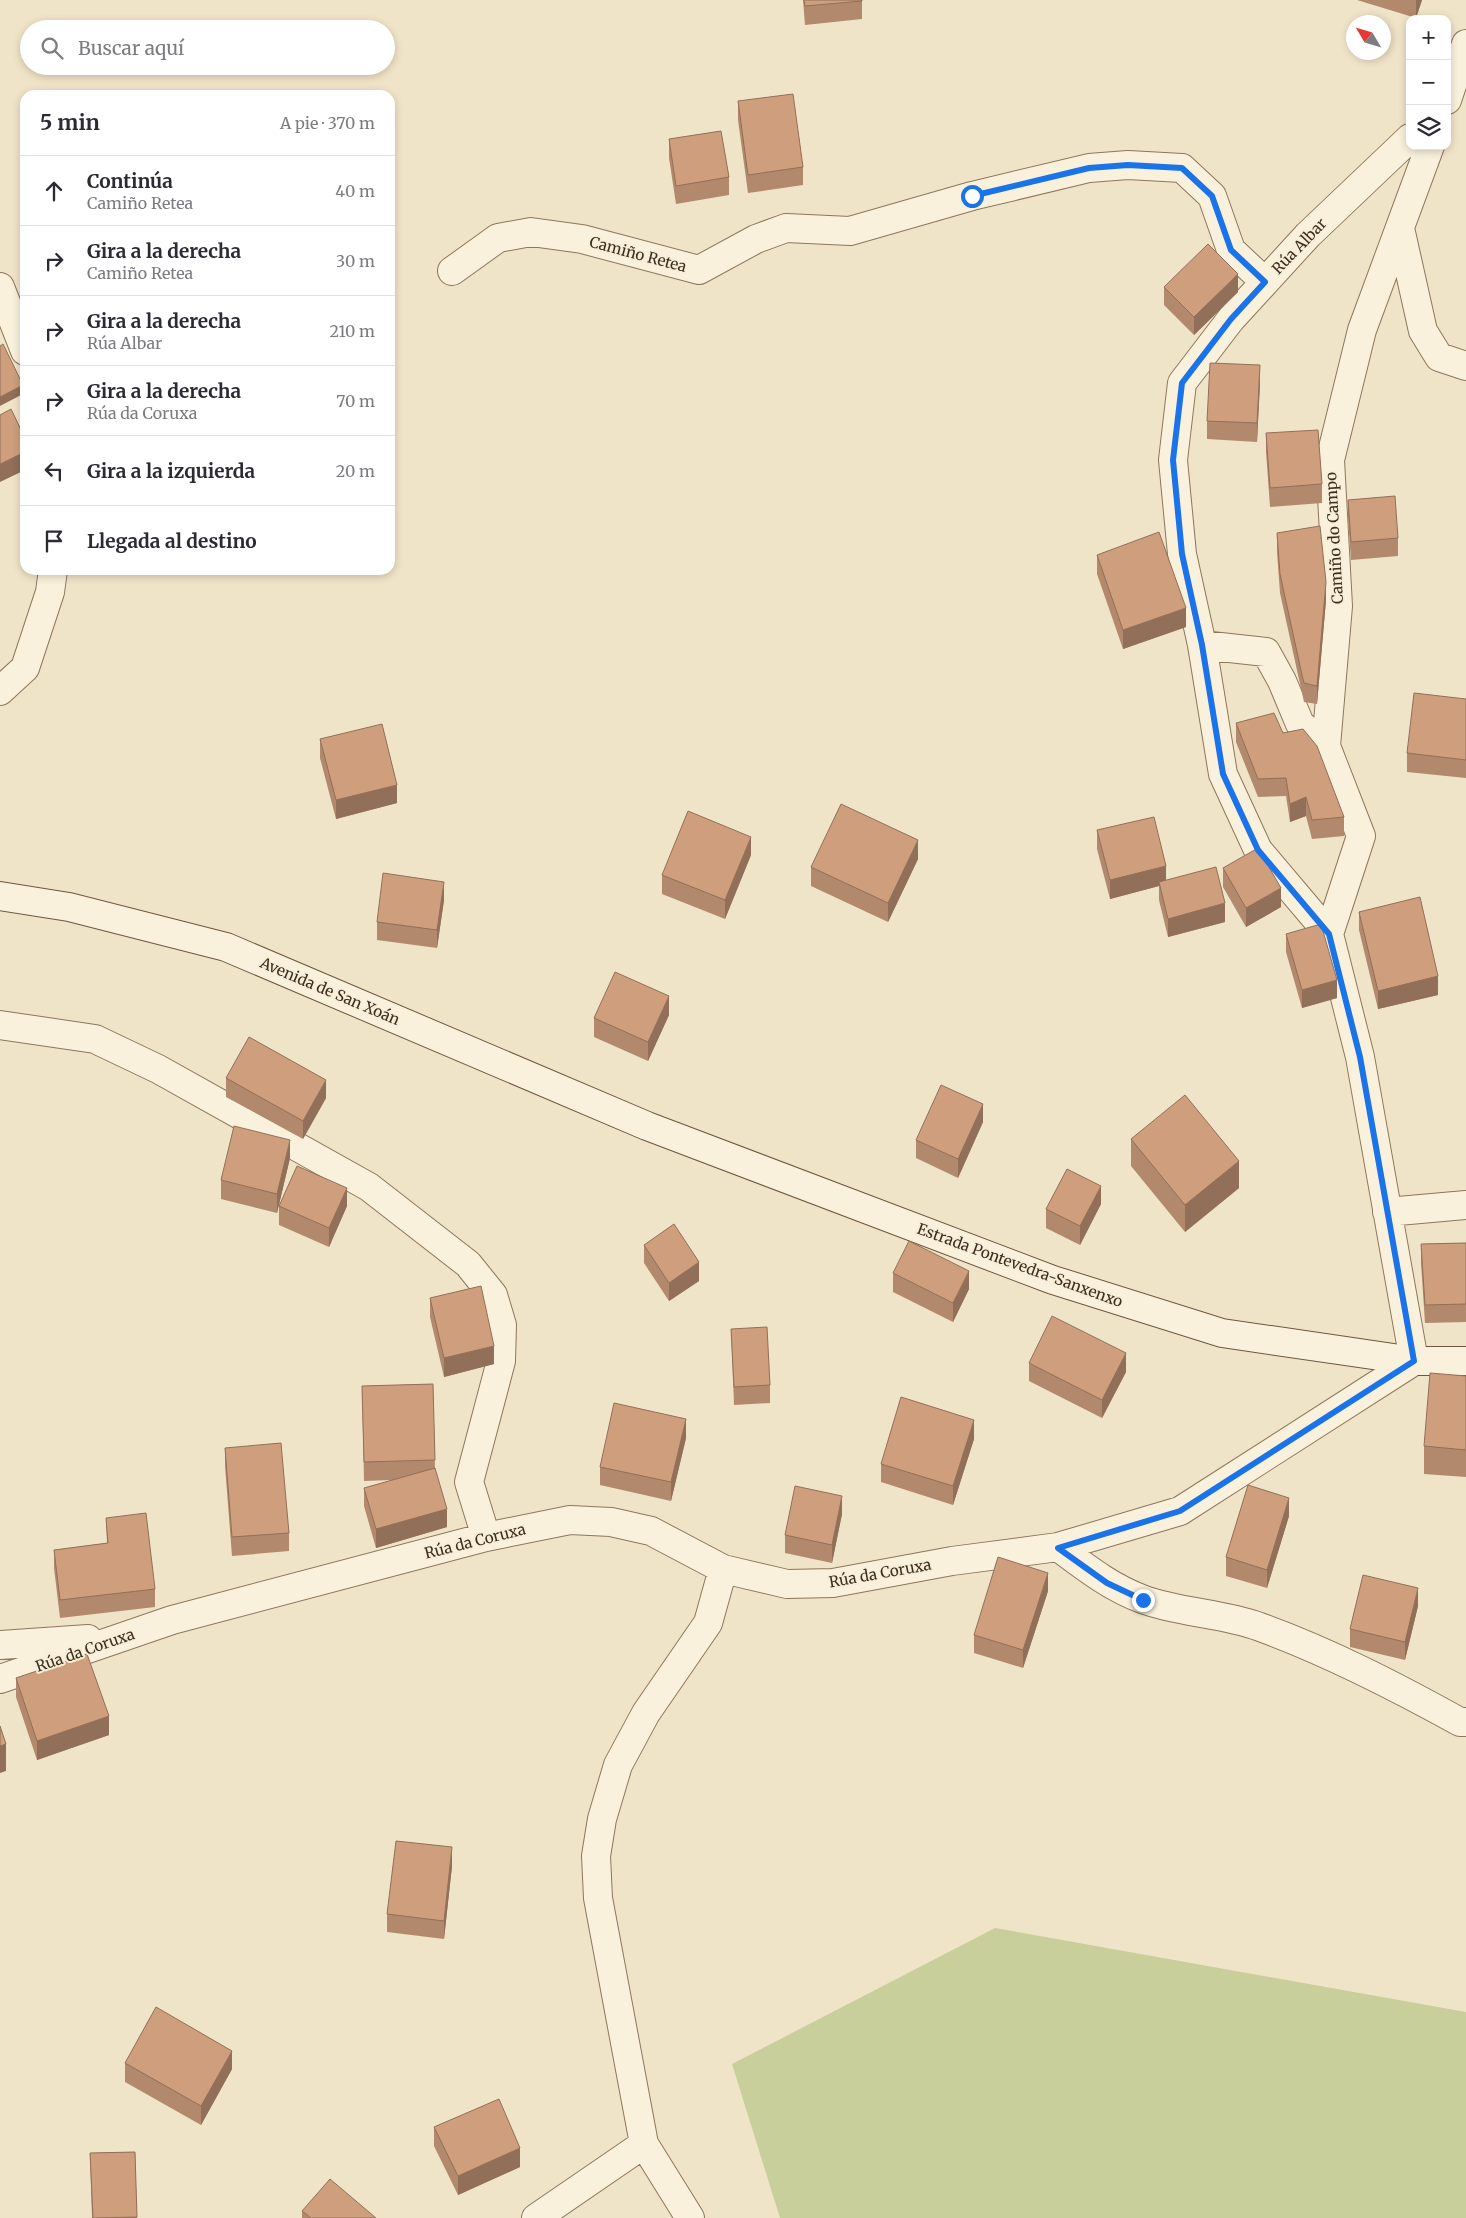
<!DOCTYPE html>
<html lang="es">
<meta charset="utf-8">
<style>
:root{--surface:#fff;--page:#f2f2f3;--text:#2b2b33;--muted:#7c7c81;--line:#e1e1e2}
body{margin:0;font-family:Merriweather,serif;background:var(--page);color:var(--text)}
.controls{position:absolute;right:15px;top:15px;display:grid;overflow:hidden;border-radius:10px;box-shadow:0 2px 8px #0003}
.controls button{width:45px;height:45px;display:grid;place-items:center;padding:0;border:0;border-bottom:1px solid var(--line);background:var(--surface);color:var(--text);font:25px sans-serif}
.compass{position:absolute;left:1346px;top:15px;width:45px;height:45px;border-radius:50%;background:var(--surface);box-shadow:0 2px 8px #0003;rotate:308deg}
.stop{position:absolute;width:15px;height:15px;margin:-11px;border:4px solid #1a73e8;border-radius:50%;background:#fff}
.stop.end{background:#1a73e8;border-color:#fff;box-shadow:0 1px 5px #0008}
.list{margin:0;padding:0;list-style:none}
h2{display:flex;justify-content:space-between;align-items:center;height:65px;margin:0;padding:0 20px;font-size:21px}
h2 small{font-size:16px;font-weight:400;color:var(--muted)}
.list li{display:grid;grid-template-columns:32px 1fr auto;gap:15px;align-items:center;box-sizing:border-box;height:70px;padding:0 20px;border-top:1px solid var(--line)}
.list b{display:block;font-size:19px;white-space:nowrap}
.list p{margin:0;font-size:16px;white-space:nowrap;color:var(--muted)}
.list em{font-size:16px;font-style:normal;color:var(--muted)}
.icon{flex:none;width:28px;height:28px;fill:none;stroke:currentColor;stroke-width:2;stroke-linecap:round;stroke-linejoin:round}
.map{position:relative;flex:none;width:1466px;height:2218px;overflow:hidden}
.search{position:absolute;background:var(--surface);box-shadow:0 2px 8px #0003;left:20px;top:20px;width:375px;height:55px;display:flex;align-items:center;gap:12px;box-sizing:border-box;padding:0 18px;border-radius:28px;color:var(--muted);font-size:19px}
.panel{position:absolute;background:var(--surface);box-shadow:0 2px 8px #0003;left:20px;top:90px;width:375px;height:485px;border-radius:15px}
.map>svg:first-child{display:block}
</style>
<div class="map">
<svg width="1466" height="2218" viewBox="0 0 1466 2218">
<rect width="100%" height="100%" fill="#f0e4c8"/>
<path fill="#c9cf9b" d="M995,1928L1466,2012V2218H780L732,2064Z"/>
<g fill="none" stroke-linecap="round" stroke-linejoin="round">
<g stroke="#8d765c" stroke-width="30">
<path id="street" d="M1447,100L1466,44
M1400,228L1423,331L1439,357L1466,366
M452,271L498,238L531,232L582,239L699,270L756,239L786,228L850,231L972,196L1089,168L1128,165L1182,168L1212,196L1231,250L1265,282
M0,287L25,351
M1202,645L1266,652L1282,681L1300,724L1326,746
M0,691L25,668L50,592L53,570
M1329,934L1361,836L1326,746L1338,606L1330,460L1362,330L1430,146
M0,1025L95,1039L158,1069L369,1187L468,1264L493,1295L502,1325L501,1361L469,1482L486,1537
M1387,1212L1466,1205
M1058,1547C1085,1567 1110,1587 1142,1599C1179,1613 1223,1613 1260,1627C1329,1652 1395,1686 1460,1722H1466
M0,1645L88,1639
M0,1679L172,1620L486,1537L570,1520L611,1522L651,1531L723,1569L787,1584L833,1583L952,1561L1058,1547L1180,1511L1414,1361L1360,1057L1329,934L1258,850L1223,774L1202,645L1182,554L1173,460L1182,383L1231,319L1308,235L1410,138
M644,2144L598,1898L596,1856L602,1819L618,1765L646,1713L708,1623L723,1569
M536,2218L644,2144L690,2218"/>
</g>
<g stroke="#6f573f" stroke-width="30">
<path id="secondary" d="M0,896L69,907L226,947L647,1126L1053,1280L1222,1333L1414,1361H1466"/>
</g>
<use href="#street" stroke="#faf1dc" stroke-width="28"/>
<use href="#secondary" stroke="#faf1dc" stroke-width="28"/>
</g>
<path fill="#b2896c" d="M803,0H862V19L805,25Z
M1357,0H1422L1416,18Z
M738,101L803,167V185L748,193L738,120Z
M669,139L729,177V195L676,204L669,158Z
M1164,287L1238,292L1194,335L1164,305Z
M1260,383L1257,442L1207,439V421Z
M1266,433L1322,484V503L1270,507L1266,452Z
M1348,500L1398,538V556L1351,560L1348,519Z
M1277,533L1326,600L1317,704L1304,702L1302,693L1280,593L1277,552Z
M1097,555L1186,627L1123,649L1097,574Z
M1466,699V778L1407,772V753Z
M1236,723L1283,733L1344,817V836L1312,839L1306,816L1290,822L1286,796L1258,797L1236,742Z
M320,739L397,803L336,819L320,758Z
M1097,830L1166,880L1225,922L1168,937L1159,900V886L1110,899L1097,849Z
M751,855L725,919L662,894V875Z
M918,859L888,922L811,886V867Z
M1223,868L1281,907L1246,927L1223,887Z
M444,900L437,948L377,940V922Z
M1359,912L1438,995L1378,1009L1359,930Z
M1286,934L1337,998L1302,1008L1286,952Z
M669,1015L648,1061L594,1037V1018Z
M226,1078L326,1098L303,1139L226,1097Z
M983,1122L958,1178L916,1158V1140Z
M1131,1139L1239,1188L1185,1232L1131,1166Z
M290,1158L277,1213L221,1199V1180Z
M1101,1204L1080,1245L1046,1228V1209Z
M279,1206H347L329,1247L279,1225Z
M1466,1243V1322L1425,1323L1421,1263V1244Z
M644,1245L699,1281L669,1301L644,1263Z
M893,1273L969,1289L953,1322L893,1292Z
M430,1298L494,1364L444,1377L430,1317Z
M731,1329L770,1385V1403L734,1405Z
M1029,1363L1126,1372L1102,1418L1029,1381Z
M1466,1376V1477L1424,1474V1446Z
M433,1384L435,1470L447,1527L376,1548L364,1506V1488L392,1480L364,1481L362,1386Z
M686,1438L671,1501L600,1485V1467Z
M974,1439L953,1505L881,1482V1464Z
M225,1448L289,1533V1551L232,1556L225,1466Z
M842,1514L832,1563L785,1553V1535Z
M1289,1516L1267,1588L1226,1576V1557Z
M106,1518L155,1589V1607L60,1618L54,1568V1550L107,1543Z
M1048,1591L1023,1668L974,1653V1635Z
M1418,1606L1405,1660L1350,1647V1629Z
M16,1678L109,1735L37,1760L16,1697Z
M452,1866L444,1939L387,1932V1914Z
M125,2063L232,2069L201,2125L125,2082Z
M434,2127L520,2167L458,2195L434,2146Z
M135,2152L137,2218H92L90,2153Z
M302,2211L376,2218H302Z"/>
<path fill="#916f58" d="M1416,0H1422L1416,18Z
M1238,274V292L1194,335V317Z
M1260,365V383L1257,442V423Z
M23,385V394L0,406V397Z
M25,452V470L0,482V464Z
M1326,582V600L1317,704V686Z
M1186,608V627L1123,649V630Z
M397,785V803L336,819V800Z
M1306,797V816L1290,822V804Z
M751,837V855L725,919V900Z
M918,840V859L888,922V903Z
M1166,866V884L1159,882V886L1110,899V880Z
M444,882V900L437,948V930Z
M1281,888V907L1246,927V908Z
M1225,903V922L1168,937V919Z
M1438,976V995L1378,1009V991Z
M1337,980V998L1302,1008V990Z
M669,996V1015L648,1061V1042Z
M326,1080V1098L303,1139V1121Z
M983,1104V1122L958,1178V1159Z
M290,1140V1158L277,1213V1194Z
M1239,1161V1188L1185,1232V1205Z
M1101,1186V1204L1080,1245V1226Z
M347,1188V1206L329,1247V1228Z
M699,1262V1281L669,1301V1283Z
M969,1271V1289L953,1322V1303Z
M494,1346V1364L444,1377V1358Z
M1126,1353V1372L1102,1418V1400Z
M686,1419V1438L671,1501V1482Z
M974,1420V1439L953,1505V1486Z
M842,1496V1514L832,1563V1545Z
M1289,1498V1516L1267,1588V1570Z
M447,1509V1527L376,1548V1529Z
M1048,1573V1591L1023,1668V1650Z
M1418,1588V1606L1405,1660V1642Z
M109,1716V1735L37,1760V1741Z
M6,1744V1771L0,1773V1746Z
M452,1847V1866L444,1939V1921Z
M232,2051V2069L201,2125V2106Z
M520,2148V2167L458,2195V2176Z"/>
<path fill="#cf9f7d" stroke="#916f58" d="M804,0H862V1L805,6Z
M793,94L803,167L748,175L738,101Z
M721,131L729,177L676,186L669,139Z
M1208,244L1238,274L1194,317L1164,287Z
M3,344L23,385L0,397V346Z
M1210,363L1260,365L1257,423L1207,421Z
M11,409L25,438V452L0,464V415Z
M1318,430L1322,484L1270,488L1266,433Z
M1395,496L1398,538L1351,542L1348,500Z
M1320,526L1326,582L1317,686L1304,683L1302,675L1280,574L1277,533Z
M1159,532L1186,608L1123,630L1097,555Z
M1414,693L1466,699V760L1407,753Z
M1274,713L1283,733L1303,729L1317,746L1344,817L1312,820L1306,797L1290,804L1286,778L1258,779L1236,723Z
M382,724L397,785L336,800L320,739Z
M841,804L918,840L888,903L811,867Z
M688,811L751,837L725,900L662,875Z
M1154,817L1166,866L1110,880L1097,830Z
M1258,848L1281,888L1246,908L1223,868Z
M1216,867L1225,903L1168,919L1159,882Z
M383,873L444,882L437,930L377,922Z
M1420,897L1438,976L1378,991L1359,912Z
M1321,924L1337,980L1302,990L1286,934Z
M615,972L669,996L648,1042L594,1018Z
M249,1037L326,1080L303,1121L226,1078Z
M941,1085L983,1104L958,1159L916,1140Z
M1185,1095L1239,1161L1185,1205L1131,1139Z
M234,1126L290,1140L277,1194L221,1180Z
M297,1166L347,1188L329,1228L279,1206Z
M1067,1169L1101,1186L1080,1226L1046,1209Z
M674,1224L699,1262L669,1283L644,1245Z
M909,1241L969,1271L953,1303L893,1273Z
M1466,1243V1304L1425,1305L1421,1244Z
M481,1286L494,1346L444,1358L430,1298Z
M1052,1316L1126,1353L1102,1400L1029,1363Z
M767,1327L770,1385L734,1387L731,1329Z
M1430,1373L1466,1376V1450L1424,1446Z
M433,1384L435,1460L364,1462L362,1386Z
M901,1397L974,1420L953,1486L881,1464Z
M614,1403L686,1419L671,1482L600,1467Z
M281,1443L289,1533L232,1537L225,1448Z
M435,1468L447,1509L376,1529L364,1488Z
M1248,1485L1289,1498L1267,1570L1226,1557Z
M795,1486L842,1496L832,1545L785,1535Z
M146,1513L155,1589L60,1600L54,1550L108,1543L106,1518Z
M998,1557L1048,1573L1023,1650L974,1635Z
M1363,1575L1418,1588L1405,1642L1350,1629Z
M87,1654L109,1716L37,1741L16,1678Z
M0,1726L6,1744L0,1746Z
M396,1841L452,1847L444,1921L387,1914Z
M156,2007L232,2051L201,2106L125,2063Z
M499,2099L520,2148L458,2176L434,2127Z
M135,2152L137,2217L93,2218L90,2153Z
M330,2179L376,2218H311L302,2211Z"/>
<g fill="none" stroke-linecap="round" stroke-linejoin="round">
<path stroke="#1a73e8" stroke-width="6" d="M972,196L1089,168L1128,165L1182,168L1212,196L1231,250L1265,282L1231,319L1182,383L1173,460L1182,554L1202,645L1223,774L1258,850L1329,934L1360,1057L1414,1361L1180,1511L1058,1548L1107,1583L1143,1600"/>
</g>
<g text-anchor="middle" dominant-baseline="central" stroke-width="4" stroke-linejoin="round" paint-order="stroke">
<g font-size="15" fill="#3d2e20" stroke="#f7eed8">
<text transform="translate(1299 246) rotate(-46)">Rúa Albar</text>
<text transform="translate(638 254) rotate(15)">Camiño Retea</text>
<text transform="translate(1334 538) rotate(-93)">Camiño do Campo</text>
<text transform="translate(330 991) rotate(23)">Avenida de San Xoán</text>
<text transform="translate(1020 1265) rotate(20)">Estrada Pontevedra-Sanxenxo</text>
<text transform="translate(475 1541) rotate(-14)">Rúa da Coruxa</text>
<text transform="translate(880 1573) rotate(-10)">Rúa da Coruxa</text>
<text transform="translate(85 1650) rotate(-19)">Rúa da Coruxa</text>
</g>
</g>
</svg>
<div class="controls">
<button>+</button>
<button>−</button>
<button><svg class="icon" aria-label="layers" viewBox="0 0 24 24"><path d="M12 4l9 5-9 5-9-5zM3 14l9 5 9-5"/></svg></button>
</div>
<svg class="compass" viewBox="-18 -18 36 36"><path d="M0-13l5 13h-10z" fill="#e53935"/><path d="M0 13l5-13h-10z" fill="#7c7c81"/></svg>
<div class="stop" style="left:972px;top:196px"></div>
<div class="stop end" style="left:1143px;top:1600px"></div>
<div class="search"><svg class="icon" aria-label="search" viewBox="0 0 24 24"><circle cx="10" cy="10" r="6"/><path d="M15 15l6 6"/></svg>Buscar aquí</div>
<section class="panel">
<h2>5 min<small>A pie · 370 m</small></h2>
<ul class="list">
<li><svg class="icon" aria-label="ahead" viewBox="0 0 24 24"><path d="M12 20V5M6 11l6-6 6 6"/></svg><div><b>Continúa</b><p>Camiño Retea</p></div><em>40 m</em></li>
<li><svg class="icon" aria-label="right" viewBox="0 0 24 24"><path d="M7 20v-9h11M14 6l5 5-5 5"/></svg><div><b>Gira a la derecha</b><p>Camiño Retea</p></div><em>30 m</em></li>
<li><svg class="icon" aria-label="right" viewBox="0 0 24 24"><path d="M7 20v-9h11M14 6l5 5-5 5"/></svg><div><b>Gira a la derecha</b><p>Rúa Albar</p></div><em>210 m</em></li>
<li><svg class="icon" aria-label="right" viewBox="0 0 24 24"><path d="M7 20v-9h11M14 6l5 5-5 5"/></svg><div><b>Gira a la derecha</b><p>Rúa da Coruxa</p></div><em>70 m</em></li>
<li><svg class="icon" aria-label="left" viewBox="0 0 24 24"><path d="M17 20v-9H6M10 6l-5 5 5 5"/></svg><div><b>Gira a la izquierda</b></div><em>20 m</em></li>
<li><svg class="icon" aria-label="arrive" viewBox="0 0 24 24"><path d="M6 21V4h12l-3 4 3 4H6"/></svg><div><b>Llegada al destino</b></div></li>
</ul>
</section>
</div>
